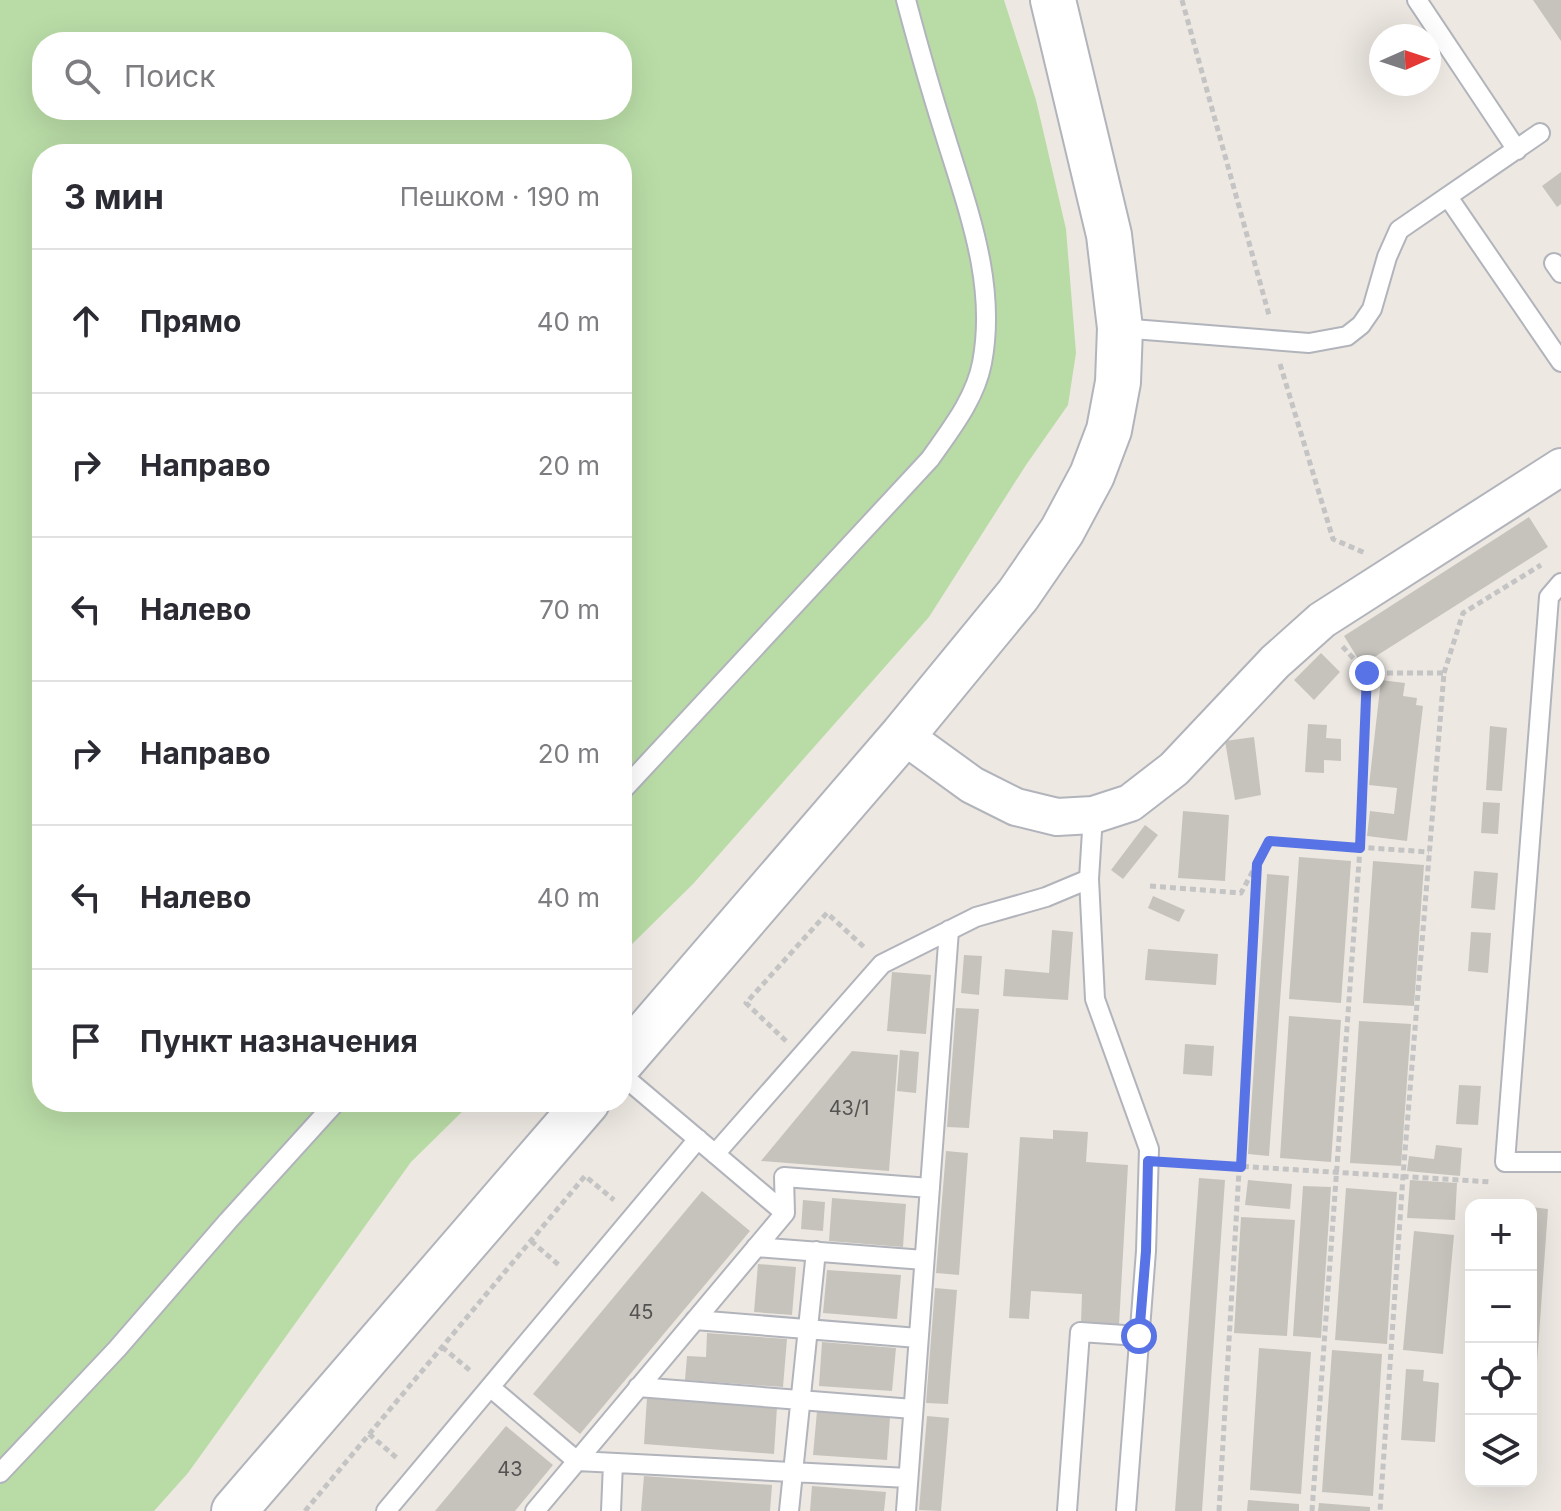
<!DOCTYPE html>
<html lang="ru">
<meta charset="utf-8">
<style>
:root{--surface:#fff;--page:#f2f2f3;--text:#2b2b33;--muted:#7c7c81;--line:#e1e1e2}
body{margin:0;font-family:Inter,sans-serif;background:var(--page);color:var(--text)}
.controls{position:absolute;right:24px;bottom:24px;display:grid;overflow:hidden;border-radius:16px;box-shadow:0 8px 32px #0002}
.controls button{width:72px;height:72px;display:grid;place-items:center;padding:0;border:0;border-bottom:2px solid var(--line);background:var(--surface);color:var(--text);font:40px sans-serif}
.compass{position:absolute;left:1369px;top:24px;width:72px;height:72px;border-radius:50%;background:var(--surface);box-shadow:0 8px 32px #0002;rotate:87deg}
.stop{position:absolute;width:24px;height:24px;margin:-18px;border:6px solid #5773e5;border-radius:50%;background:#fff}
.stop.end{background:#5773e5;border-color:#fff;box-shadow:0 2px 8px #0008}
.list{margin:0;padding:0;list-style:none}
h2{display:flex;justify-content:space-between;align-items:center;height:104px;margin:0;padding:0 32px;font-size:34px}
h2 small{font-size:26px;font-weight:400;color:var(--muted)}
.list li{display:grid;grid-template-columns:52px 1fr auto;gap:24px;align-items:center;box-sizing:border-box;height:144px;padding:0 32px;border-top:2px solid var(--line)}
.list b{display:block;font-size:30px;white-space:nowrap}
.list em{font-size:26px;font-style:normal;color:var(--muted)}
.icon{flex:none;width:44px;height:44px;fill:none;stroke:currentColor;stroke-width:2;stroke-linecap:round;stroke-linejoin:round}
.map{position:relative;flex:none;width:1561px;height:1511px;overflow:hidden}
.search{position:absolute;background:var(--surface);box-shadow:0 8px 32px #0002;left:32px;top:32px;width:600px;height:88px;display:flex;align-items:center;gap:20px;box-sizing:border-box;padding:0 28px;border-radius:32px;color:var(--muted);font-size:30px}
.panel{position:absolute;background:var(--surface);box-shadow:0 8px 32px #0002;left:32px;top:144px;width:600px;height:968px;border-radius:32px}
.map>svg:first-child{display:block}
</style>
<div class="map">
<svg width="1561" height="1511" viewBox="0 0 1561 1511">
<rect width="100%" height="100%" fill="#ede8e2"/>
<path fill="#b9dca6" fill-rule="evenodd" d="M0,0H1004L1036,100L1066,229L1076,353L1068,405L1026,465L929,617L693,884L622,954V154H42V1102H472L411,1162L188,1473L154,1511H0ZM42,42H622V110H42Z"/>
<path fill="#c6c3bd" d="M1533,0H1561V41Z
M1561,172V204L1557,207L1542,186Z
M1529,517L1548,547L1362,665L1344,636Z
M1321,653L1340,672L1314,700L1294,680Z
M1381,680L1405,683L1403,696L1417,698L1416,705L1423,706L1407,841L1367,836L1370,811L1394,814L1397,788L1369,785Z
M1308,724L1327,725L1326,738L1341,739V761L1324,760V773L1305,772Z
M1490,726L1507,728L1502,791L1486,790Z
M1254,737L1261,795L1235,800L1225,741Z
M1483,802L1500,803L1498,834L1481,833Z
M1183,811L1229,815L1225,881L1178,878Z
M1145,825L1158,835L1123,879L1111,870Z
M1299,857L1351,861L1341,1003L1289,999Z
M1373,861L1424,865L1414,1006L1363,1003Z
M1474,871L1498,873L1495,910L1471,908Z
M1267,874L1289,876L1269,1156L1248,1154Z
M1153,896L1185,910L1179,922L1148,908Z
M1052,930L1073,932L1068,1000L1003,996L1005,969L1049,973Z
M1471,932L1491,933L1488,973L1468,971Z
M1148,949L1218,954L1216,985L1145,980Z
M964,955L982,956L979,995L961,993Z
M892,972L931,975L926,1034L887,1031Z
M956,1008L979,1009L969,1128L947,1127Z
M1289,1016L1341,1020L1331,1162L1280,1158Z
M1359,1021L1411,1024L1401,1166L1350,1163Z
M1185,1044L1214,1046L1212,1076L1183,1074Z
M900,1050L919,1052L916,1093L897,1091Z
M852,1051L898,1055L889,1171L761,1161Z
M1459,1085L1481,1086L1478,1125L1456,1124Z
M1053,1130L1088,1132L1086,1162L1128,1165L1119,1325L1081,1323L1082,1294L1031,1291L1029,1319L1009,1318L1020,1137L1053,1139Z
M1436,1145L1462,1148L1460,1176L1407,1171L1409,1156L1434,1159Z
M946,1151L968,1153L959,1275L936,1273Z
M1199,1178L1225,1180L1202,1511H1175Z
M1248,1180L1292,1184L1290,1209L1245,1205Z
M1410,1180L1457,1183L1455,1220L1407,1218Z
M1303,1186L1331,1187L1321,1338L1293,1336Z
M1346,1188L1397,1192L1387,1344L1335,1340Z
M702,1191L750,1231L580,1434L533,1394Z
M832,1198L906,1204L903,1247L829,1241Z
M803,1200L825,1202L823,1231L801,1229Z
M1531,1207L1548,1209L1535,1391H1531Z
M1241,1217L1295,1220L1287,1336L1234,1333Z
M1414,1231L1454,1235L1443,1354L1403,1350Z
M758,1264L796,1267L792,1315L754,1312Z
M827,1270L901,1275L897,1319L823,1313Z
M935,1288L957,1290L948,1404L926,1403Z
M707,1333L787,1339L783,1387L685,1380L687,1356L706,1357Z
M822,1342L896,1348L892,1391L819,1386Z
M1259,1348L1311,1352L1301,1494L1250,1490Z
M1332,1350L1382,1354L1373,1496L1322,1492Z
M1406,1369L1424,1370L1423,1381L1439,1383L1435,1442L1401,1440Z
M647,1397L777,1407L774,1454L644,1444Z
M817,1411L890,1417L887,1460L813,1455Z
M927,1416L949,1418L941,1511L919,1510Z
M506,1426L553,1465L515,1511H435Z
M644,1476L772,1485L770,1511H641Z
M812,1486L886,1492L884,1511H810Z
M1248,1500L1299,1504V1511H1247Z
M1319,1503L1370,1507V1511H1318Z"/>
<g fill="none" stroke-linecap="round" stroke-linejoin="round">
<g stroke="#b2b4bc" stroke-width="22">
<path id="service" d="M1417,0L1517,150
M1448,197L1561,362
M1554,263L1561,273
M1120,328L1309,343L1347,336L1361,325L1372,309L1387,257L1399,230L1540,133
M1561,583L1549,597L1505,1162H1561
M622,791L930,459C951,429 975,399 982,363C997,284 968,210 945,135C931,91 918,45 906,0
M1093,815L1089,879L1095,999L1149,1149L1146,1251L1126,1511
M622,1075L785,1213
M715,1154L882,964L976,917L1046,897L1089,879
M756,1247L924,1260
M695,1320L918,1338
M490,1387L577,1461L535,1511
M638,1387L913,1409
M577,1461L785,1213L784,1177L930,1188
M577,1461L908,1478
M0,1473L117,1349L228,1221L336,1102
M386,1511L698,1139
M611,1511L613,1463
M789,1511L816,1251
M906,1511L949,930
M1067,1511L1080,1332L1139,1336"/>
</g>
<g stroke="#b2b4bc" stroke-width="40">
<path id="minor" d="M903,735L972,785L1016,807L1057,817L1093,815L1130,803L1174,769L1275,662L1322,620L1561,467"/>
</g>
<g stroke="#b2b4bc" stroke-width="48">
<path id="secondary" d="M622,1061L903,735L1018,595L1062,531L1092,475L1109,430L1118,382L1120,328L1109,235L1053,0
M234,1511L587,1102"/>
</g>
<path stroke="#c4c4c4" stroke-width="5" stroke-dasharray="6 4" stroke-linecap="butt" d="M1182,0L1269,315
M1280,364L1333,539L1365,553
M1367,673H1444L1403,1176L1380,1511
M1444,673L1463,613L1541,565
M1150,886L1241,893L1269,841L1429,852
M786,1041L746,1003L827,913L866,949
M1173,1162L1491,1182
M531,1241L560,1266
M442,1347L472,1372
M369,1434L398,1459
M305,1511L585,1176L614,1200
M1219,1511L1257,864
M1312,1511L1360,848L1367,673L1342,646"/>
<use href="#service" stroke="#fff" stroke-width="18"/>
<use href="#minor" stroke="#fff" stroke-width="36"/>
<use href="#secondary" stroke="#fff" stroke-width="44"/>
</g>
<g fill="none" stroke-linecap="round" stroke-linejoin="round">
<path stroke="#5773e5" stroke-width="10" d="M1139,1336L1146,1251L1148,1161L1241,1167L1257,864L1269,841L1360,848L1367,673"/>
</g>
<g text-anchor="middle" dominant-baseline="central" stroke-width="7" stroke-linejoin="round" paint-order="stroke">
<g font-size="20" fill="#545352">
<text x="849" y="1108">43/1</text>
<text x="641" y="1312">45</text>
<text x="510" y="1469">43</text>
</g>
</g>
</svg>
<div class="controls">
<button>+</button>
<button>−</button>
<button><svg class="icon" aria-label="locate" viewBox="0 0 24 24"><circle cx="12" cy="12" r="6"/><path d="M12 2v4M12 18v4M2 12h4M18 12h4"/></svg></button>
<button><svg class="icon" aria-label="layers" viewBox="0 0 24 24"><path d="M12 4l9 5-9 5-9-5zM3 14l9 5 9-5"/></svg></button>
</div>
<svg class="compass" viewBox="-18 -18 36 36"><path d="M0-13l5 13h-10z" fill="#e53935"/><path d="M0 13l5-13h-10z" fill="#7c7c81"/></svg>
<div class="stop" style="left:1139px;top:1336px"></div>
<div class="stop end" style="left:1367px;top:673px"></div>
<div class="search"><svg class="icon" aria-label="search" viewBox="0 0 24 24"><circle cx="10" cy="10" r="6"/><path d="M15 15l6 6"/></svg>Поиск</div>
<section class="panel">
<h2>3 мин<small>Пешком · 190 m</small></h2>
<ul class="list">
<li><svg class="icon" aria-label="ahead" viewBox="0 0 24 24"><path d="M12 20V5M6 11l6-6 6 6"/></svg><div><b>Прямо</b></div><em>40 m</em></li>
<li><svg class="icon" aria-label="right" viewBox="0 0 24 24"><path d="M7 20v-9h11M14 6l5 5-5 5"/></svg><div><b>Направо</b></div><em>20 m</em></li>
<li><svg class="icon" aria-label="left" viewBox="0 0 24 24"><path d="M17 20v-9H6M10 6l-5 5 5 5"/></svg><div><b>Налево</b></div><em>70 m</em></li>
<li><svg class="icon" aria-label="right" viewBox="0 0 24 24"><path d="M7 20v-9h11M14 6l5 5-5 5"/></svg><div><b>Направо</b></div><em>20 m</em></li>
<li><svg class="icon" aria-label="left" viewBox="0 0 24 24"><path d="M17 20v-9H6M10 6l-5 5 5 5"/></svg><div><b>Налево</b></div><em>40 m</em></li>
<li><svg class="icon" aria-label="arrive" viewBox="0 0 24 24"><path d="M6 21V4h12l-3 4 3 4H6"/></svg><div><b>Пункт назначения</b></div></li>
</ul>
</section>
</div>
